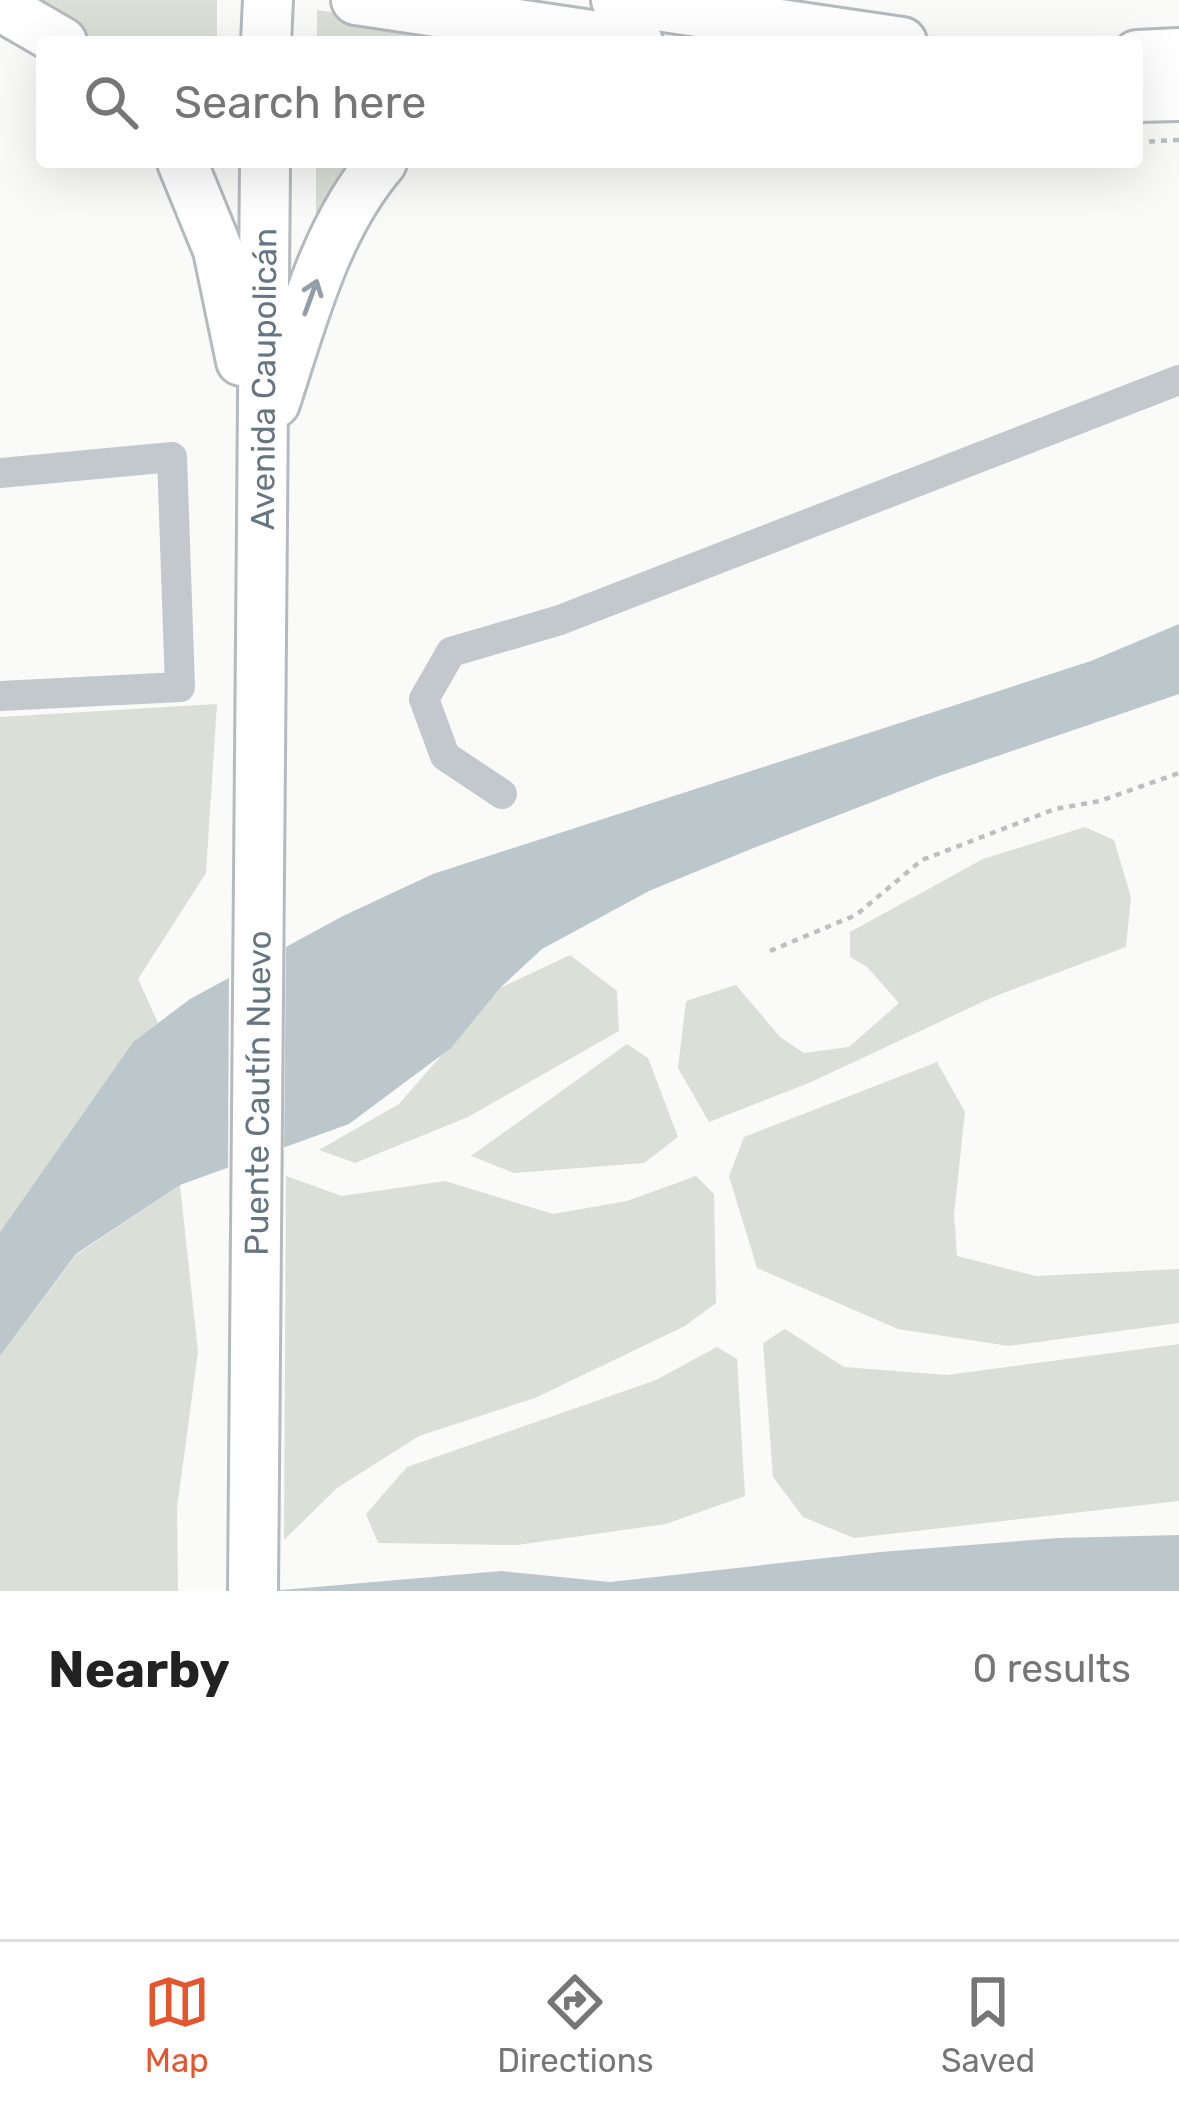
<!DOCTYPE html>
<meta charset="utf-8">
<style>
:root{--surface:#fff;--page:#f2f2f2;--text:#222;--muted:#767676;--line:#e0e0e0;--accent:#e4572e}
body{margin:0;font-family:Rubik,sans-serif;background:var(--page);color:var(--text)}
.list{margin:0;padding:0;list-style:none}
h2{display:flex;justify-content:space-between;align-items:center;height:156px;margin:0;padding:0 48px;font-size:51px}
h2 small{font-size:39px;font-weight:400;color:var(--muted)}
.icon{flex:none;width:66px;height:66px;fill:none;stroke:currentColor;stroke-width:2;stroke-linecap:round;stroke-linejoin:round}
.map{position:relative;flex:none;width:1179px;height:1591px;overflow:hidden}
.search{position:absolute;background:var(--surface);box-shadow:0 12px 48px #0002;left:36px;right:36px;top:36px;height:132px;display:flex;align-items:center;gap:30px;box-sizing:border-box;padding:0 42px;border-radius:12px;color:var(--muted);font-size:45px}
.sheet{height:348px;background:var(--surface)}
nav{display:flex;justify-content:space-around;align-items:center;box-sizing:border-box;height:168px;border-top:3px solid var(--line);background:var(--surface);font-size:33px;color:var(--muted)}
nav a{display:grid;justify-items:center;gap:6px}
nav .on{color:var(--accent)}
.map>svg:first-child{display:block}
</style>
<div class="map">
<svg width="1179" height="1591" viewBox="0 0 1179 1591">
<rect width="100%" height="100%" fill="#fafaf8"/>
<path fill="#dadfd7" d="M13,0H217V42H85Z
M317,10L549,42H317Z
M316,162H364L316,237Z
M217,704L206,873L138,979L158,1023L133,1042L0,1232V717Z
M1085,827L1114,840L1131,897L1126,947L993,997L809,1083L709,1122L678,1068L686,1001L736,985L780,1037L804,1053L849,1047L899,1003L867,967L850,957V932L983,859Z
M570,955L617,991L619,1031L468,1117L355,1163L319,1150L399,1104L500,988Z
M627,1044L648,1058L678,1137L644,1163L514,1173L471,1156Z
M937,1062L965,1112L954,1215L957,1256L1036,1276L1179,1269V1323L1009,1346L898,1329L757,1268L729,1176L744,1137Z
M286,1176L342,1196L445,1181L553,1214L627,1201L696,1176L714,1194L716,1303L685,1326L535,1398L419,1436L337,1488L284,1540Z
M180,1185L198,1352L177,1508L178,1591H0V1356L76,1255Z
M785,1329L844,1367L947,1375L1179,1344V1501L854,1538L803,1517L773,1477L763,1343Z
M717,1347L737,1359L745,1496L666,1524L517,1545L378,1543L366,1514L407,1467L656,1380Z"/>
<path fill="#bbc7cb" d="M1179,624V694L939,776L751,849L649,891L542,949L500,988L451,1048L349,1124L180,1185L76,1254L0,1356V1232L133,1042L190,999L343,916L433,874L1091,661Z
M1179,1535V1591H270L501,1571L610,1582L880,1552L1058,1538Z"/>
<path fill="#fafaf8" d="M286,940L284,1154L228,1174L229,971Z"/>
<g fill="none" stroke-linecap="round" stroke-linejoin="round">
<g stroke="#b5babe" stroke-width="54">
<g id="primary">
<path d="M356,0L638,42"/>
<path d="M616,0L902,42"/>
<path d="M0,6L62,42"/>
<path d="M266,42L268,0"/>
<path d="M1137,55L1179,53"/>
<path d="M1137,97L1179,96"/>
<path d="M182,162L218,250L241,361"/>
<path d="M275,403C302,321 325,229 382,162"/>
<path id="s1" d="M253,1591L265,162"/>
</g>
</g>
<path stroke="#bbbfc2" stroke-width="4.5" stroke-dasharray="6 6" stroke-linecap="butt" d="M1137,142L1179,140
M770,951L856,915L922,860L1055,809L1100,801L1179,773"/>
<path stroke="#c3c8cc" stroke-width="30" d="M0,473L172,457L180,687L0,696
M502,794L445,756L424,699L451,652L560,620L1179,380"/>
<use href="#primary" stroke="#fff" stroke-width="48"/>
</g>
<defs><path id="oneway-shaft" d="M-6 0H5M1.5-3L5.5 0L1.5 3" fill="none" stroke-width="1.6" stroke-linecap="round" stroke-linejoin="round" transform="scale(3)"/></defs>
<use stroke="#939fa8" href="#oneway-shaft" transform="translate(311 297) rotate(-70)"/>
<g text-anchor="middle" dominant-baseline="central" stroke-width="12" stroke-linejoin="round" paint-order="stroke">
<g font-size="33" fill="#657683" stroke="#fff">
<text stroke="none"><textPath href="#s1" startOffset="1212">Avenida Caupolicán</textPath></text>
<text stroke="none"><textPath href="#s1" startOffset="498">Puente Cautín Nuevo</textPath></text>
</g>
</g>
</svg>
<div class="search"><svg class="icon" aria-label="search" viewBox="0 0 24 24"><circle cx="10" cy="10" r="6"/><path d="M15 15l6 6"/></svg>Search here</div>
</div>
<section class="sheet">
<h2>Nearby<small>0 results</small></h2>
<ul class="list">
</ul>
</section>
<nav>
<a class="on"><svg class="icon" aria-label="map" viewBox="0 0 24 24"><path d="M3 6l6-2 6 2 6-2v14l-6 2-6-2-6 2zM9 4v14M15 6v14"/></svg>Map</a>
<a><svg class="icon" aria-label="directions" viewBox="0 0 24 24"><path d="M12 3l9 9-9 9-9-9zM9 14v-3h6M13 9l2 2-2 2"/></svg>Directions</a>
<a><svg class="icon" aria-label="saved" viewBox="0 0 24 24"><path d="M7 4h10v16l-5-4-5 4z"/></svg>Saved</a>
</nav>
